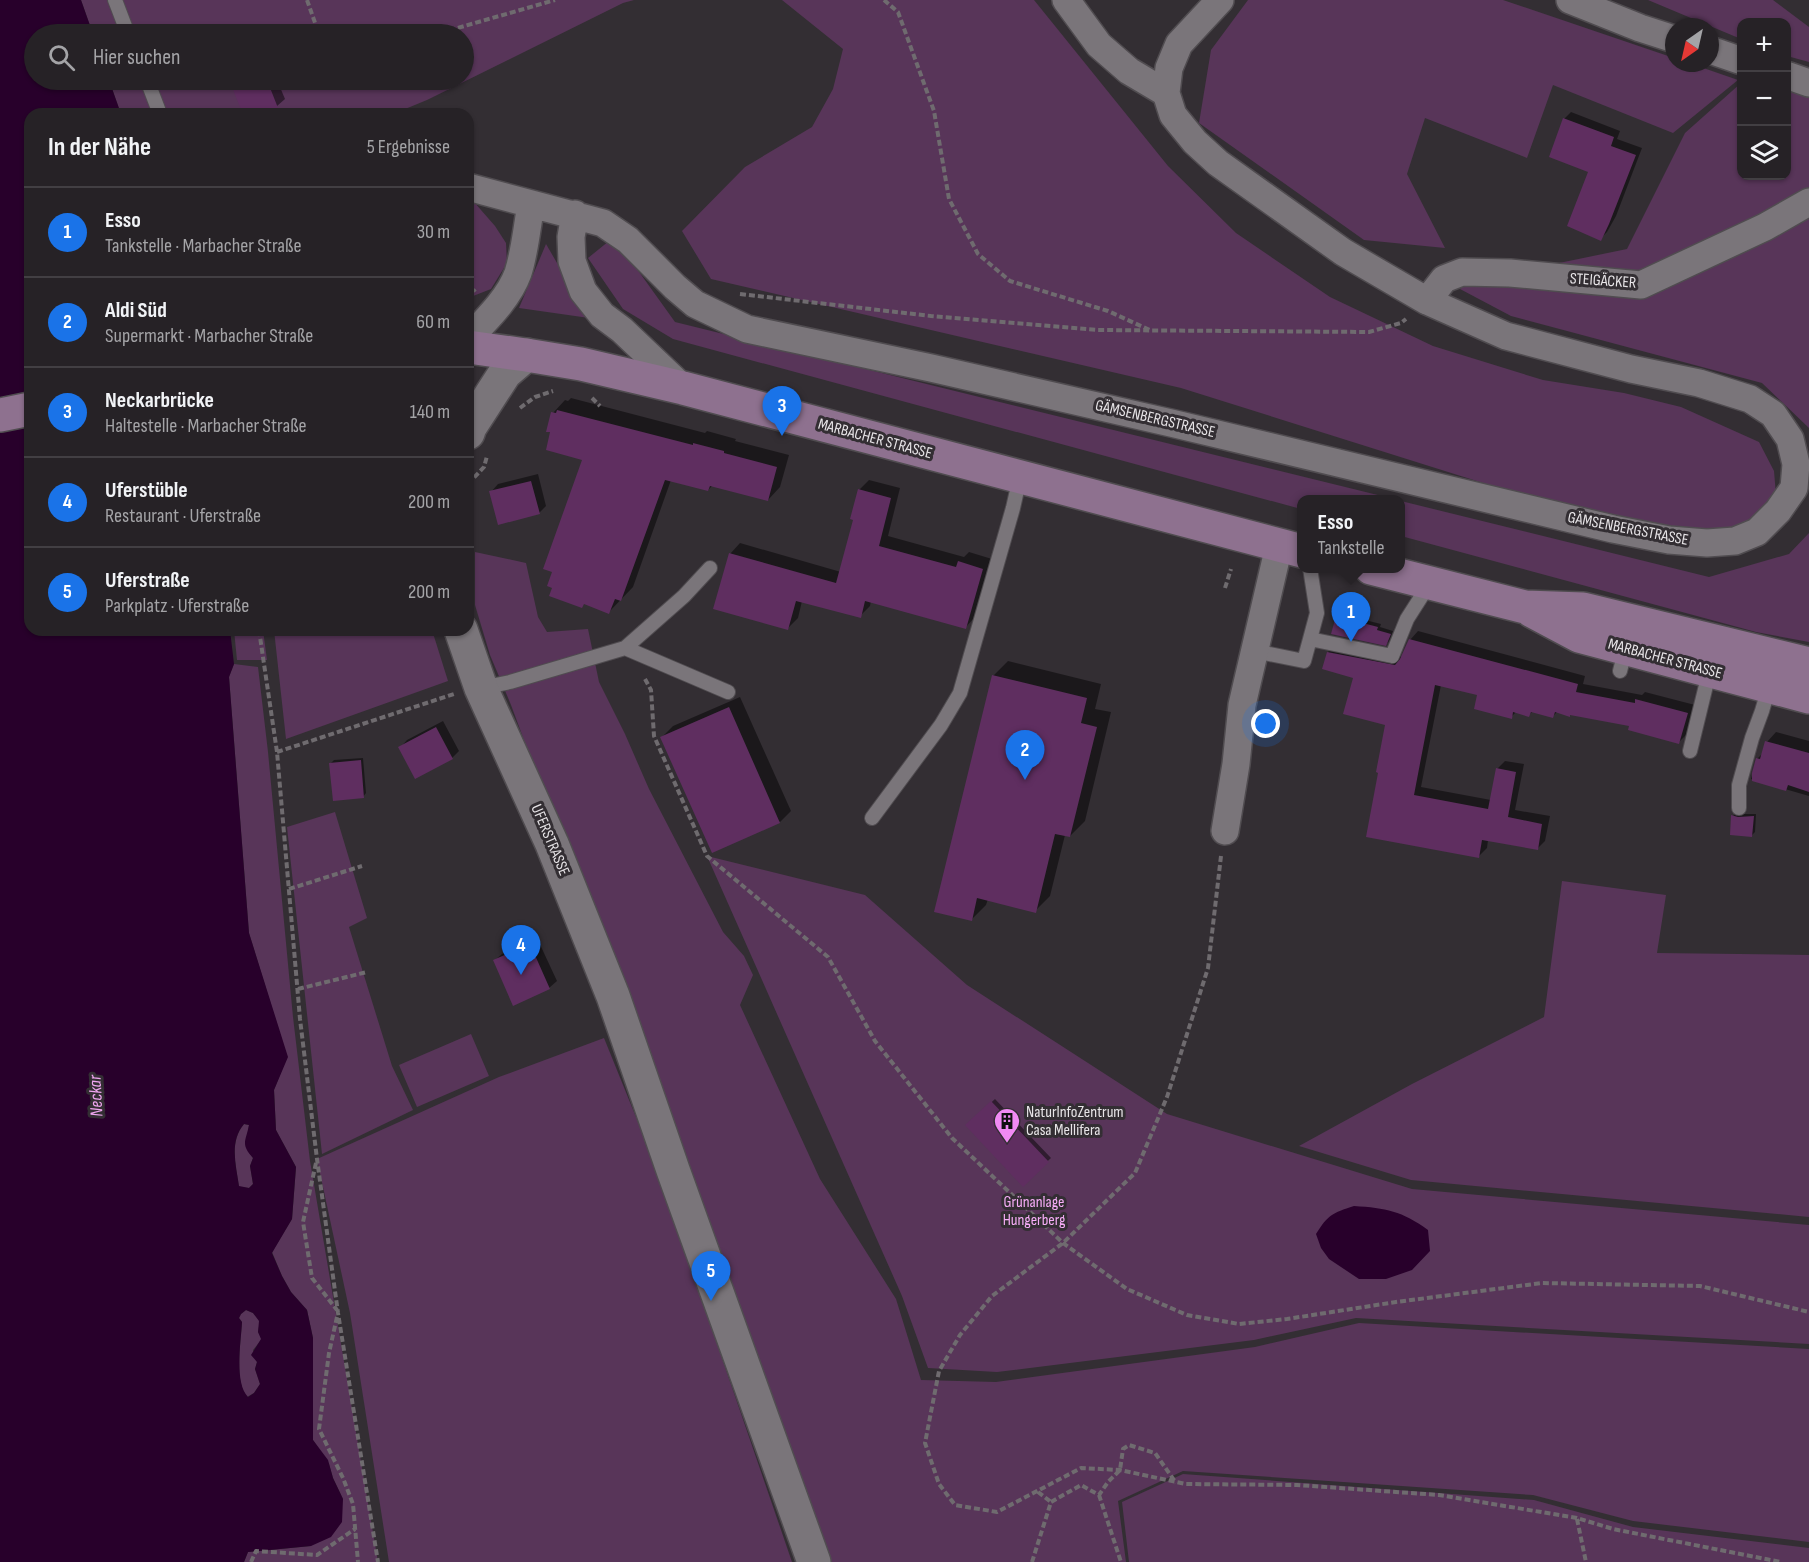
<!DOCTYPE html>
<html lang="de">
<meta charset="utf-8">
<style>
:root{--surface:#262226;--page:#322f32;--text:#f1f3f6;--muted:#a4a4a7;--line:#423f43;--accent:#1a73e8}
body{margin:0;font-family:"Sofia Sans Condensed",sans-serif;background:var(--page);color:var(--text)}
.controls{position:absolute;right:18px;top:18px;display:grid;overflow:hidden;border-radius:12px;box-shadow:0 2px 4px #0004}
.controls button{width:54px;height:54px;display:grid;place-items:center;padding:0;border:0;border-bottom:2px solid var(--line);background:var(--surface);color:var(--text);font:30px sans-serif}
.compass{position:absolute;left:1665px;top:18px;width:54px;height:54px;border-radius:50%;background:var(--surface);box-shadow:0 2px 4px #0004;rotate:214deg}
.you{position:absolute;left:1266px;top:724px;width:21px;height:21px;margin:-15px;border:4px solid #fff;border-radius:50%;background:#1a73e8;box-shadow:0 0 0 9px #1a73e833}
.badge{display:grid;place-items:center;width:39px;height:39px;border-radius:50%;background:var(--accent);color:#fff;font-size:20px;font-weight:700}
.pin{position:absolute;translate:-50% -50px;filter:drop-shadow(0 2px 3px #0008)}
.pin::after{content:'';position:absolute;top:32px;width:21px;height:18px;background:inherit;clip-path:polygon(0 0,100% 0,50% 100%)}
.popup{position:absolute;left:1297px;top:495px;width:108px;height:78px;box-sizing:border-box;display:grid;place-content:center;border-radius:12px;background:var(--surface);filter:drop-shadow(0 2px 4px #0005);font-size:20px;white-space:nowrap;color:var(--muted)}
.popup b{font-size:22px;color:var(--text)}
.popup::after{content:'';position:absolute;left:50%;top:100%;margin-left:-12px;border:12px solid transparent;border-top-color:var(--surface)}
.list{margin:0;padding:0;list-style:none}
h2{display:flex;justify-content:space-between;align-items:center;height:78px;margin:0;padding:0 24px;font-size:26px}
h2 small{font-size:20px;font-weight:400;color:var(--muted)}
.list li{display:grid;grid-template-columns:39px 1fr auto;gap:18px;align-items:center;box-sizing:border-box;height:90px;padding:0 24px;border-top:2px solid var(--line)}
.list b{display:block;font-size:22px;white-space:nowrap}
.list p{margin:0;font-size:20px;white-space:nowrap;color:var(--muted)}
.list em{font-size:20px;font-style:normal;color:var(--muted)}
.icon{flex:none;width:33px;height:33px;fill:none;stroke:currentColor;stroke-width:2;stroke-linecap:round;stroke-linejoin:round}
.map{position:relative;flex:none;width:1809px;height:1562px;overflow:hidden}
.search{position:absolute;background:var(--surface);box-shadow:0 2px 4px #0004;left:24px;top:24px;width:450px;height:66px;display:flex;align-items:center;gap:15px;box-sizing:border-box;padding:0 21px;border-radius:33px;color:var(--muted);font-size:22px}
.panel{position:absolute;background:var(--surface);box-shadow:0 2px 4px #0004;left:24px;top:108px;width:450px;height:528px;border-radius:18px}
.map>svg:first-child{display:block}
</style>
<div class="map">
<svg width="1809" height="1562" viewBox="0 0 1809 1562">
<rect width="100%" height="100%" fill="#332e33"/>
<path fill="#583559" d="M81,0H634L623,3L427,100L393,114H318L296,112L289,114H121L109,80H464V34H93Z
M782,0H1034L1168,166L1236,233L1330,297L1433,346L1543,380L1624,393L1681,407L1759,442L1774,471L1777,507L1731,540L1639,532L1181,388L711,279L682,231L745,167L812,127L833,89L843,49Z
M1248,0H1503L1674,58V63H1689L1738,80L1673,133L1553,85L1527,158L1425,118L1407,174L1445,248L1364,240L1199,123L1211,50Z
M1648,0H1773L1809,27V62L1787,56L1786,22H1742L1741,39Z
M1741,83L1742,176H1786L1787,88L1809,92V428L1762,383L1511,316L1460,289L1471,281L1627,249L1685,133Z
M468,201L474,202L495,226L506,243L507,263L491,289L468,298Z
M609,241L637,269L675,322L1394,499L1302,500L1301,509L673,339L623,309L588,258Z
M546,244L589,318L519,308Z
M1401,501L1709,577L1789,554L1809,533V642L1756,632L1401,536Z
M475,552L526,563L538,617L547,632L588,629L599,682L625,734L649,789L723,932L744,956L753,975L740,1005L820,1179L896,1299L921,1380L996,1382L1255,1347L1359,1323L1809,1349V1542L1633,1521L1533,1495L1183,1471L1118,1501L1126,1562H829L511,705L490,655L475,605Z
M234,630H263L267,660H237Z
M274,630H432L448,681L286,739Z
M234,664L258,667L268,752L293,1017L310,1161L378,1562H244L248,1552L311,1546L343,1499L333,1478L329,1464L313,1440V1338L307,1310L291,1292L282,1276L272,1252L292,1219L296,1167L276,1130L274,1090L287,1057L249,933L229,677Z
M335,812L367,918L349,927L392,1066L413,1110L322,1154L287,827Z
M707,856L865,895L967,985L1167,1114L1412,1189L1809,1225V1344L1356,1318L1254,1340L997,1372L928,1368L902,1296Z
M1562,881L1666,895L1657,953L1809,955V1217L1411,1180L1299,1146L1412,1084L1544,1017Z
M471,1034L489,1076L417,1107L399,1065Z
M604,1038L657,1169L792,1562H389L350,1313L317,1159L499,1077Z
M244,1124L249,1125C247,1135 246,1150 253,1158L250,1166L253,1184L249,1188L239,1187C236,1165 229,1142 244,1124Z
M246,1310L253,1313L260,1321L258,1332L262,1339L253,1350L257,1362L255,1369L260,1384L254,1393L247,1397C234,1382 241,1342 242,1322L239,1318L241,1314Z
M1183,1474L1534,1500L1633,1527L1809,1548V1562H1129L1122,1502Z"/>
<path fill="#28002b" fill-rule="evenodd" d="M0,0H81L93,34H34V80H109L121,114H30V630H230L234,664L229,677L249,933L288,1057L274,1090L276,1130L296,1167L292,1219L272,1253L282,1276L291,1292L307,1310L313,1338V1440L328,1460L333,1478L343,1499L342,1522L331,1537L311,1546L248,1552L244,1562H0ZM244,1124L249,1125C246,1141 240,1144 253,1158L250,1166L253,1184L249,1188L239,1186C236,1165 229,1142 244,1124ZM246,1310L253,1313L259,1321L258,1332L261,1339L251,1355L257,1362L255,1369L260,1384L254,1393L248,1397C234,1383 241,1341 242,1322L239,1318L241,1314Z
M1354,1206C1386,1208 1402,1211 1428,1230L1430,1251L1412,1270L1386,1279H1359L1329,1259L1321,1248L1316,1234C1328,1215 1332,1213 1354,1206Z"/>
<path fill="#0007" d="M231,80H277L285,99L277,106L259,114H244Z
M1571,112L1620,131L1617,139L1642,148L1616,216L1607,232L1600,239L1590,171L1564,119Z
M571,398L705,433L707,431L736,439L735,441L789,455L780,487L768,500L713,485L708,490L671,480L633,587L609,612L585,603L584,459L552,431L553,413L565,400L568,401Z
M538,474L546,506L539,513L491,492L498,484Z
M869,480L900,488L888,536L964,557L969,552L992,559L975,617L965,628L871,601L870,606L860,616L802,601L798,618L788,628L730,554L740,543L841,572L855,519L859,490Z
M1341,614L1381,624L1380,627L1393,631L1389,641L1386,644L1337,617Z
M1418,631L1585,676L1583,684L1642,695L1645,692L1695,705L1687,734L1679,742L1631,725L1557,712L1553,716L1533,711L1529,715L1516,712L1511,717L1479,694L1441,685L1421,787L1491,800L1497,769L1505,761L1524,764L1515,810L1550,816L1545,841L1537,849L1488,840L1487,848L1479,856L1368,835L1387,724L1355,676L1328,652L1336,644L1403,657L1410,640Z
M1008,661L1101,684L1095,709L1111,712L1085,821L1070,836L1065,835L1050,896L1035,911L988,899L986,905L972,919L993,676Z
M740,697L791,811L780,822L662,737L673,726Z
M443,721L459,751L452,758L400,748L407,740Z
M1776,732L1809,741V796L1751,779L1757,759L1764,752L1767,742Z
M363,758L366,793L363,797L331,763L334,760Z
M1736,813L1742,814H1756L1755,832L1752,835L1733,816Z
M537,938L557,981L549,988L494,961L502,954Z
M995,1099L1051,1158L1023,1184L967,1125Z"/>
<path fill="#5f2e60" d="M229,80H267L278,108L263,114H243Z
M1563,118L1614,137L1611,146L1636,155L1609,224L1601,241L1567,226L1588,172L1549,157Z
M557,410L693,445V443L724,451V453L777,467L768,501L710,486L708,491L665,480L621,601L615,599L609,614L584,604L582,608L549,596L552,588L547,586L552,572L543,569L582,460L546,450L550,432H546L551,412L556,413Z
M531,481L540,514L498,525L489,491Z
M858,489L891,498L879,546L956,567L958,561L983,569L966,629L865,601L861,618L796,601L788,630L713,609L729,553L836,583L853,520L850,519Z
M1336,616L1378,627L1377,630L1391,634L1386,646L1331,634Z
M1409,639L1578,684L1576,692L1635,703V699L1688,713L1679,744L1628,730L1629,726L1570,715V717L1555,712L1553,718L1531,712L1529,717L1513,712L1512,719L1474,709L1477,695L1435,685L1414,795L1488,809L1496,768L1516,772L1508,817L1542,824L1538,850L1482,840L1479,858L1366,837L1378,773L1376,772L1385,725L1343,714L1353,678L1322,669L1327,652L1395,665L1400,659Z
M992,675L1087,698L1081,723L1097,727L1070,837L1055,834L1036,913L977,898L972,921L934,912Z
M729,707L780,823L712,853L660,737Z
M436,727L453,759L415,779L398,747Z
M1765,741L1809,753V792L1788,785L1786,791L1752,781V773L1756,758L1760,759Z
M361,760L364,798L333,801L329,763Z
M1731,815L1738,817L1754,816L1752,837L1730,835Z
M530,944L550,989L513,1006L493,960Z
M991,1101L1049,1162L1023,1187L965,1125Z"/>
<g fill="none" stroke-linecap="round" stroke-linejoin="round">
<g stroke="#504c50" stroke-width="16">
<path id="service" d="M115,0L128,34
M147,80L160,114
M1310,639L1317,613L1310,568
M625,648L728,692
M1254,651L1304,661L1310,639L1392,656L1407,619L1430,583
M1620,671L1626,647
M481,688L510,682L625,648L684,596L710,568
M1690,751L1710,669
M1739,808V785L1752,738L1762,711L1769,687
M872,818L941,725L960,693L1013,508L1020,477"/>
</g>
<g stroke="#504c50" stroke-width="30">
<path id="minor" d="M1570,0L1640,28L1674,39
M1710,50L1742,61
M1786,75L1809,83
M1166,93L1169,68L1179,44L1220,0
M468,187L603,223L628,240L675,287L695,304L747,329L931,368L1171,423L1613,529L1669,540L1707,543L1735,541L1757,532L1778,511L1794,488L1796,464L1790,439L1773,414L1750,399L1699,383L1631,369L1506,336L1427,301L1343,252L1218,163L1195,142L1173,115L1166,93L1129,71L1099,45L1066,0
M575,214L571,237L572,261L583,291L602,315L622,330L683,388
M1427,301L1444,279L1462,272L1510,273L1641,285L1765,227L1809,202
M468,339C486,320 509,298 518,273C525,251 527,227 531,204
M1225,831L1236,764L1242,705L1279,546"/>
</g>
<g stroke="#504c50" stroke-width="36">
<path id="tertiary" d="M468,433L470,427L505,373L526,355
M461,630L481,688L552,844L613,996L673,1170L814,1562"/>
</g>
<g stroke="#504c50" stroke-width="36">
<path id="secondary" d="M468,347L526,355L581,364L683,388L1302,551
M0,415L30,409
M1371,568L1525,607L1583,609L1809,664
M1532,611L1579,636L1809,697"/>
</g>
<path stroke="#6f6b6f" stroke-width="4" stroke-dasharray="6 3" stroke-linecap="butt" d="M307,0L319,34
M884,0L898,12L934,111L949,199L978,254L1010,281L1108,311L1152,331
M441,34L454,29L555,0
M468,282L475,292
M740,294L931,316L1098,330L1369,332L1401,323L1406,319
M592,398L600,406
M520,408L535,397L553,391
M468,484L484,467L487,456
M1225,588L1231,569
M259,630L277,752L300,1019L317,1159L338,1313L378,1562
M645,679L651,690L654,736L707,856L828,957L875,1041L952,1138L1063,1243L1127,1289L1187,1315L1239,1324L1287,1319L1396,1302L1542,1283L1700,1286L1809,1312
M277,752L454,694
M1221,856L1208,968L1167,1097L1135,1173L1063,1243L992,1296L960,1335L939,1371L925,1443L939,1484L955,1505L997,1512L1081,1468L1120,1470L1186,1484L1297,1485L1439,1495L1577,1518L1613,1529L1781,1562
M289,889L362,866
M298,989L367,972
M316,1163L303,1222L312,1278L337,1310
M337,1317L329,1353L319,1429L343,1478L353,1504L358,1562
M1038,1492L1051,1502
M1099,1495L1121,1562
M1577,1519L1586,1562
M251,1562L256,1551L317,1555L355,1529
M1032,1562L1051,1502L1081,1485L1099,1495L1108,1482L1120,1470L1123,1449L1129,1445L1155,1453L1176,1483"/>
<use href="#service" stroke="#7a757a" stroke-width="14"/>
<use href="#minor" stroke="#7a757a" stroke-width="27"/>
<use href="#tertiary" stroke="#7a757a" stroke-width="33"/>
<use href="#secondary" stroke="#8e718f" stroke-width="33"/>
</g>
<defs>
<g id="building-pin" transform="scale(1.35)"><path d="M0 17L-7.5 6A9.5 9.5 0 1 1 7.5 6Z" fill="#f18af4" stroke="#332e33"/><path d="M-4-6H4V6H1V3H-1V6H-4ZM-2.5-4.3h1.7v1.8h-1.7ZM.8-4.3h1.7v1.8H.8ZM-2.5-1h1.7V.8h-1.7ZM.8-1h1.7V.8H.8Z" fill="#111"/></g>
</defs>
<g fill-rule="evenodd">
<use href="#building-pin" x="1007" y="1121"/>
</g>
<g text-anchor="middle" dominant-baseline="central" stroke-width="6" stroke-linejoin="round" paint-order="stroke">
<g font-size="16" fill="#e8e5e8" stroke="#332e33">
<text transform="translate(1603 281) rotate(4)">STEIGÄCKER</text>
<text transform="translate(1155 419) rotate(13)">GÄMSENBERGSTRASSE</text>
<text transform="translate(875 439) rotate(15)">MARBACHER STRASSE</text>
<text transform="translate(1628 529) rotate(11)">GÄMSENBERGSTRASSE</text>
<text transform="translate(1665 659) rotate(15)">MARBACHER STRASSE</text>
<text transform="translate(550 840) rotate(67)">UFERSTRASSE</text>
</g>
<g font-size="16" fill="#e8e5e8" stroke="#332e33" text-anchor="start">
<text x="1026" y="1112">NaturInfoZentrum<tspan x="1026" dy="18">Casa Mellifera</tspan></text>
</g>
<g font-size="16" fill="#f7adf8" stroke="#332e33">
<text x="1034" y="1202">Grünanlage<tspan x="1034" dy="18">Hungerberg</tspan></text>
</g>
<g font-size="18" font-style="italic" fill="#efa5f0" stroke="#332e33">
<text transform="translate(96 1096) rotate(-93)">Neckar</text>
</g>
</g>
</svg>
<div class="controls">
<button>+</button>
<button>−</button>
<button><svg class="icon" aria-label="layers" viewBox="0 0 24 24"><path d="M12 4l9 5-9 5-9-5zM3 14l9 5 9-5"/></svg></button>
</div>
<svg class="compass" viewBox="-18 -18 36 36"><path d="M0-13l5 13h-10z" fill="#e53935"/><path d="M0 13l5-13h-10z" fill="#a4a4a7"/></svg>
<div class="you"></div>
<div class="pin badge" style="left:1351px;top:642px">1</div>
<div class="popup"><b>Esso</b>Tankstelle</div>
<div class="pin badge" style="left:1025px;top:780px">2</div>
<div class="pin badge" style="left:782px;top:436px">3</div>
<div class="pin badge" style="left:521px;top:975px">4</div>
<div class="pin badge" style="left:711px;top:1301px">5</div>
<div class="search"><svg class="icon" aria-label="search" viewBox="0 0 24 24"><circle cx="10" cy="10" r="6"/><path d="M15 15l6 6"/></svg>Hier suchen</div>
<section class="panel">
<h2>In der Nähe<small>5 Ergebnisse</small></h2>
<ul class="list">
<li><span class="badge">1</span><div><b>Esso</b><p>Tankstelle · Marbacher Straße</p></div><em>30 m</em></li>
<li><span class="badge">2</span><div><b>Aldi Süd</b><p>Supermarkt · Marbacher Straße</p></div><em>60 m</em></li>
<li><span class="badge">3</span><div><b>Neckarbrücke</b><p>Haltestelle · Marbacher Straße</p></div><em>140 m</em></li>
<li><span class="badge">4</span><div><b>Uferstüble</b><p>Restaurant · Uferstraße</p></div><em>200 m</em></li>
<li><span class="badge">5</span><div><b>Uferstraße</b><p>Parkplatz · Uferstraße</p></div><em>200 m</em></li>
</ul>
</section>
</div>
